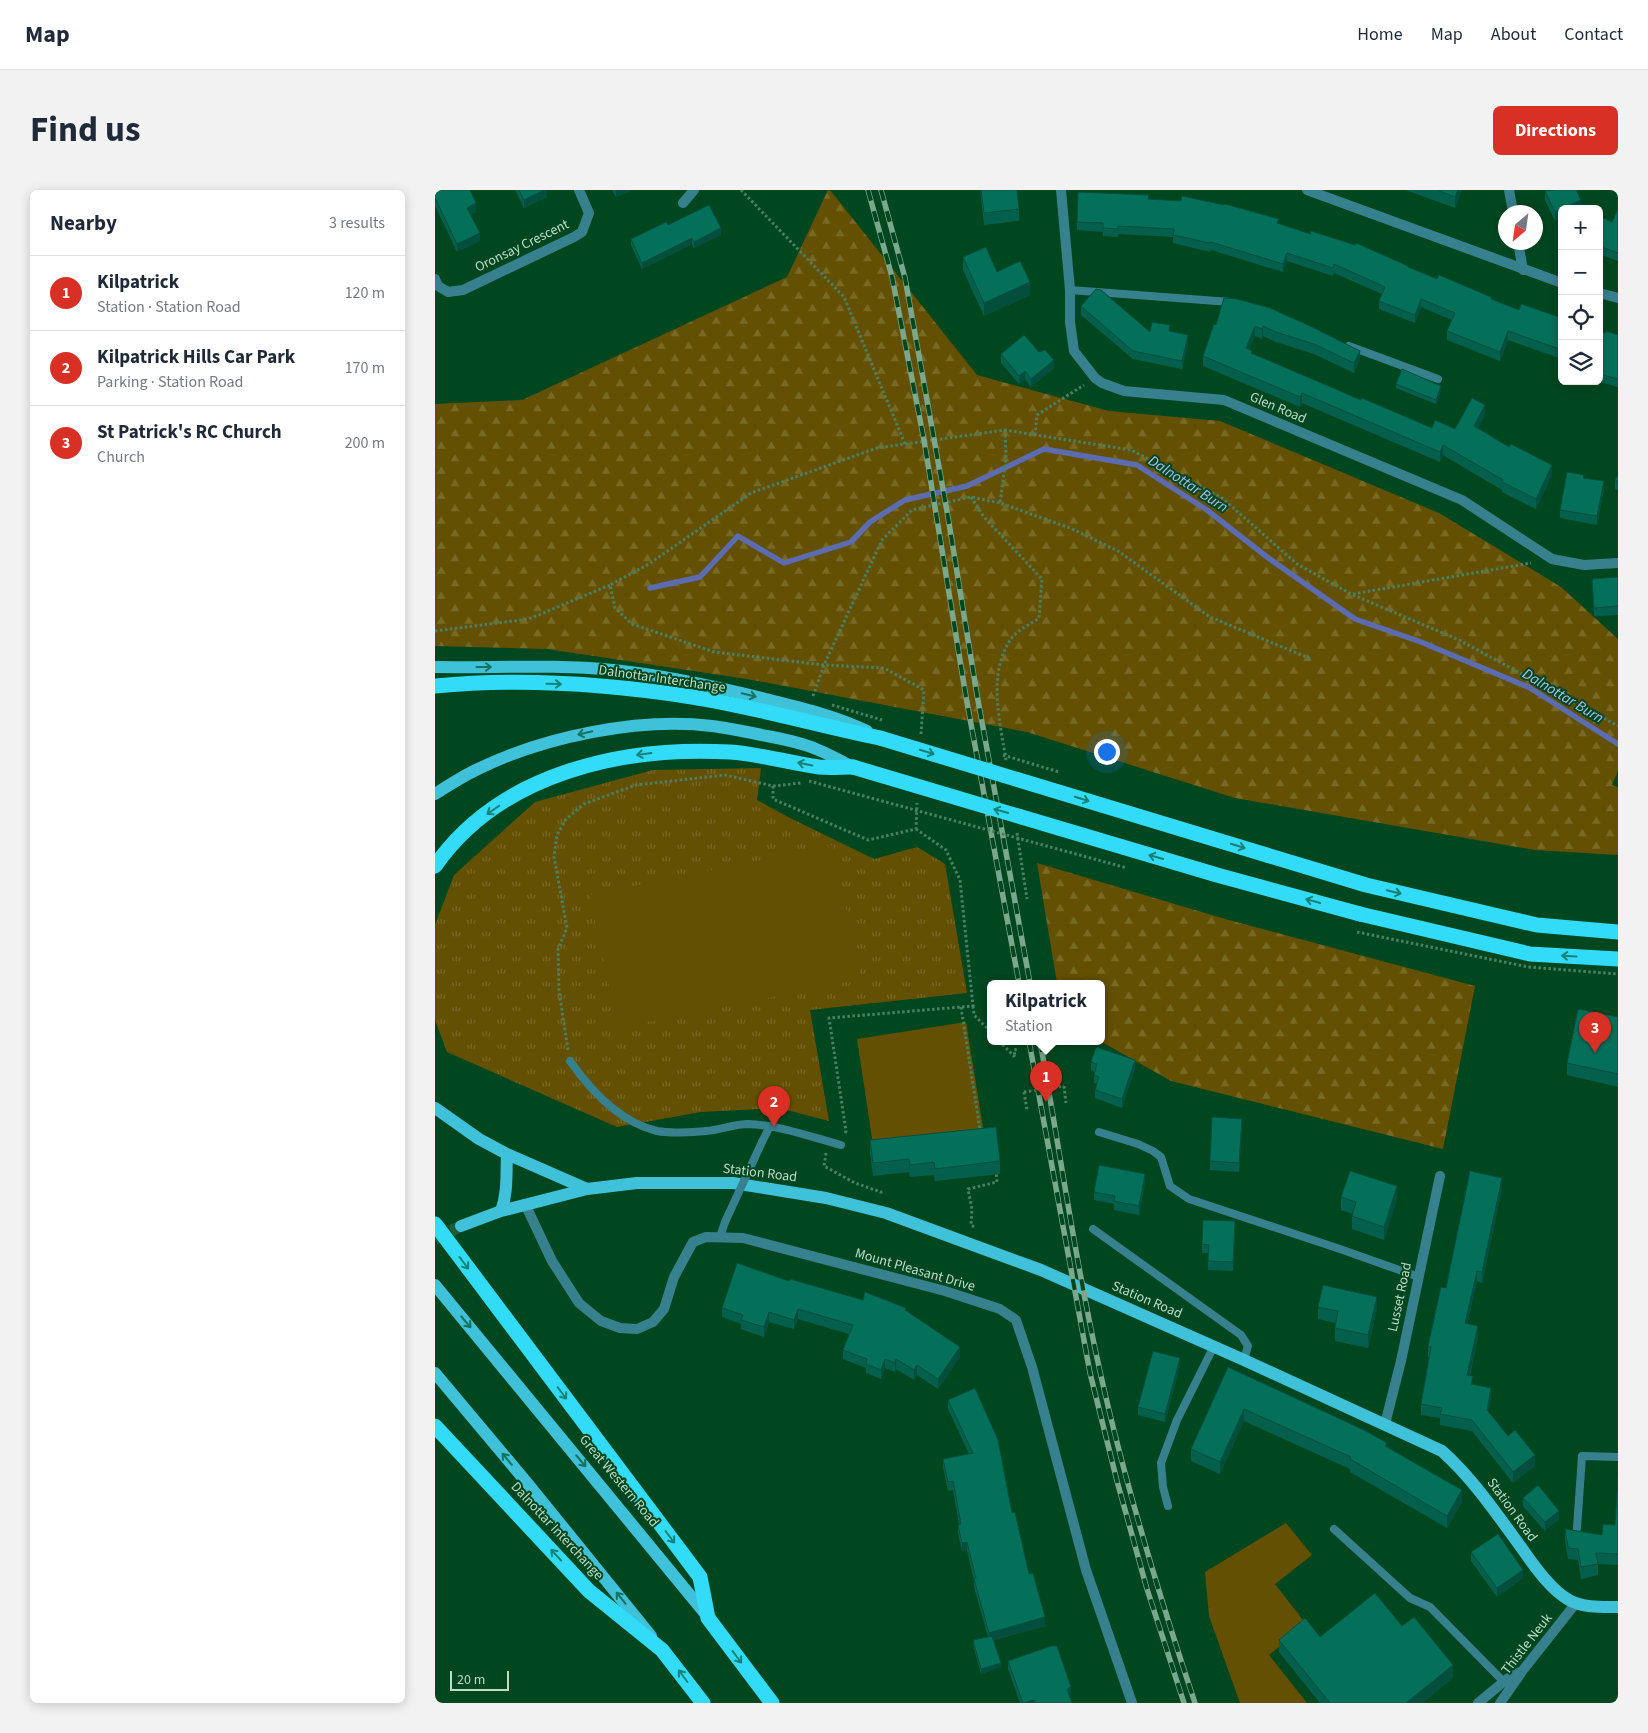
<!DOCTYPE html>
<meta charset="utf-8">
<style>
:root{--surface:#fff;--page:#f2f2f3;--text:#1f2937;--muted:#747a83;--line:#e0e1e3;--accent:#d93025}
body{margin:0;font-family:"Source Sans 3",sans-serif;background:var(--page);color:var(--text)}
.controls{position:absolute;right:15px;top:15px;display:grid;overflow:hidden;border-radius:8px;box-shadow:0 2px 12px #0003}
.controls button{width:45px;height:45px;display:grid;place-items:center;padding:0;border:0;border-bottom:1px solid var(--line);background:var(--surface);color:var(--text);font:25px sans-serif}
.compass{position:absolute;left:1063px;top:15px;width:45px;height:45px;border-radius:50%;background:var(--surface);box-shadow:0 2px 12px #0003;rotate:209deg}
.scale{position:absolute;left:15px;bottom:12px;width:59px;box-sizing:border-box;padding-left:5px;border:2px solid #bddcc5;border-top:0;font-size:14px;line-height:18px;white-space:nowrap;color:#bddcc5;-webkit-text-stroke:4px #004720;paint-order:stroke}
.you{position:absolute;left:671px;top:561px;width:18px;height:18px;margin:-12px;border:4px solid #fff;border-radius:50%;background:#1a73e8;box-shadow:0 0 0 8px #1a73e833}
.badge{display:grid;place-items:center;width:32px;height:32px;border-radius:50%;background:var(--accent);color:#fff;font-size:16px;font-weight:700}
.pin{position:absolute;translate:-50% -41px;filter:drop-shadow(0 1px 2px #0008)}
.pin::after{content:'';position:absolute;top:26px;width:18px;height:15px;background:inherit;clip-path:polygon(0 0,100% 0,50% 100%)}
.popup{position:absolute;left:552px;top:790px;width:118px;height:65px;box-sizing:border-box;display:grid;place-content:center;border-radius:8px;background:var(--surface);filter:drop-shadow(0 1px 4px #0005);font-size:16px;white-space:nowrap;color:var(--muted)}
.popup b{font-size:19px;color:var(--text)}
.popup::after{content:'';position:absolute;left:50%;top:100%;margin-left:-10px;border:10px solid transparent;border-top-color:var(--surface)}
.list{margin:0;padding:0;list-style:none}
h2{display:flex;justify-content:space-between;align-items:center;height:65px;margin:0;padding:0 20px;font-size:21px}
h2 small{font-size:16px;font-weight:400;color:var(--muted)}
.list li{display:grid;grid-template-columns:32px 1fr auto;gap:15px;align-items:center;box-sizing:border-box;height:75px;padding:0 20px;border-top:1px solid var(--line)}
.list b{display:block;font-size:19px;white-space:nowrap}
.list p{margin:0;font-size:16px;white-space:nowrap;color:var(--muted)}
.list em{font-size:16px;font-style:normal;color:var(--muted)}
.icon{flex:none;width:28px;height:28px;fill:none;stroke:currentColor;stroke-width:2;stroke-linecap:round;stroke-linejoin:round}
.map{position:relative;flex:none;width:1183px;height:1513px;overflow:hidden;border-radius:8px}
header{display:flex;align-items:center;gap:30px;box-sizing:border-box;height:70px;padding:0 25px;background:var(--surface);border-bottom:1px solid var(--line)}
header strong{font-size:24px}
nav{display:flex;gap:28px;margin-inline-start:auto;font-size:18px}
.intro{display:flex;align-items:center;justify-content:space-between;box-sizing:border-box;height:120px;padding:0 30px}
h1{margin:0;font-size:35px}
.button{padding:12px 22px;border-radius:8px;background:var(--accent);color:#fff;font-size:18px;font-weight:700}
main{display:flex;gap:30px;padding:0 30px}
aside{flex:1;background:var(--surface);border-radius:8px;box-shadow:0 2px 12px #0003}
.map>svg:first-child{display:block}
</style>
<header>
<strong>Map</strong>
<nav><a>Home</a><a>Map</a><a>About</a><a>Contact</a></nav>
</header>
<div class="intro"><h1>Find us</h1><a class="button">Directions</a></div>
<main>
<aside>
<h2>Nearby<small>3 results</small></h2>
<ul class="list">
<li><span class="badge">1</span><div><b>Kilpatrick</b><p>Station · Station Road</p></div><em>120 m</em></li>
<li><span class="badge">2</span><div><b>Kilpatrick Hills Car Park</b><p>Parking · Station Road</p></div><em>170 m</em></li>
<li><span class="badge">3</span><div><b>St Patrick's RC Church</b><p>Church</p></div><em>200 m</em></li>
</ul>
</aside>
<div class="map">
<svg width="1183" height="1513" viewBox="0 0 1183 1513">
<defs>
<pattern id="grass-tufts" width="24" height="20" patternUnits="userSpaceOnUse" patternTransform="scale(1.25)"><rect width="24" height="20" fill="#645002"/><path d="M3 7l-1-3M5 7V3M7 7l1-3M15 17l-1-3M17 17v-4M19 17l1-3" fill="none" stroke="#786925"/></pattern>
<pattern id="forest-firs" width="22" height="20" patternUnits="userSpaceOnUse" patternTransform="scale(1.25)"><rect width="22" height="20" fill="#645002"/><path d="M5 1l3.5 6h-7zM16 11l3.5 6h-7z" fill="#786925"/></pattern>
</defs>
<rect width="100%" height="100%" fill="#004720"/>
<path fill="url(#grass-tufts)" d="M326,578L322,610L355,628L439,669L482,657L510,674L532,803L375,820L394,931L344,918L266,922L182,937L12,862L0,830V735L19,685L100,612L218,580Z"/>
<path fill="url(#forest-firs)" d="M393,0H395L542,185L674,221L785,231L1004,323L1126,397L1183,449V581L1177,595L1183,597V665L1100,660L800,608L592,542L312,489L112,459L0,456V214L87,210L352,87Z
M602,673L790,729L1040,796L1008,959L736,891L665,851L666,793H622Z"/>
<path fill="#645002" d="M398,655L426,789L183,838L155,705Z
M531,832L549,944L439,961L422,849Z
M851,1333L877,1365L840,1394L871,1434L834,1465L872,1513H805L774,1426L770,1382Z"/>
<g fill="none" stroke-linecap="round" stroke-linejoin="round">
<path stroke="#5c6cb0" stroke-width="5.5" d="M215,398L265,387L303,346L349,373L416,352L435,332L470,310L532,296L609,259L702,275L772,320L832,367L920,429L986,452L1095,498L1183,554"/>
<path stroke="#1c5d39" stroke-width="12" stroke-dasharray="12 6" stroke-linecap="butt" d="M0,1049L26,1036"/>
<path stroke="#4a8161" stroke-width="3" stroke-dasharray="2.5 2.5" stroke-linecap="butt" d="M306,0L409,107L470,254
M570,240L571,268L565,313L635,338L683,361L775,427L876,469
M600,245L602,225L649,195
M536,307L549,327L607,389L604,428C596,434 582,440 576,449C552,483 565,532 571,570
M918,404L1096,373
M0,441L94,429L175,395
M378,506L389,475L447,350L477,320L536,307L565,313
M486,544L489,500L449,478L389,475L279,462L197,434L180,418L175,395L214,374L316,303L442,258L570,240L696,260L787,308L862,374L916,404L1024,450L1183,536
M338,596V609L433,650L481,639L482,613
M582,643L592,709
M538,816L539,825L556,842
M526,817L545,939
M564,851L580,867L579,860L583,859
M133,860L124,801L123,759L132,738L119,667L122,645L131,629L149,614L201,595L290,585L338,596L366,593
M629,896L631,913
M589,902L592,920
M410,943L411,941L394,828L538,816L525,690L511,660L481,639
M391,963L389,976L420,993L446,1002V1006
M539,1037L536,1035L537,1019L533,999L562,992L561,980"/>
<path stroke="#37818f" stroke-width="8" d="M635,100L795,112
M914,156L1003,189
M135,871C156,901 184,932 222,941C237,944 256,942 271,941C285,940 299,934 313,934C344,935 376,947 406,955
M664,942L703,954L718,961L726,967L735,996L754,1009L905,1059L984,1087
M327,952L335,936
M658,1039L806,1145L813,1156L809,1170
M285,1047L290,1032
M733,1316L728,1297L726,1273L742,1230L779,1156
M1142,1338L1147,1266L1183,1267
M899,1339L975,1408L995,1417L1069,1492"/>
<path stroke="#37818f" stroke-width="10" d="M626,0L635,100V132L639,161L660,188L667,193L689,201L789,210L1027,310L1117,369L1149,375L1183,373
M872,0L1127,93
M1074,0L1078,22
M248,13L259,0
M1083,52L1088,80
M0,89L3,96L13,102L28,100L139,47L147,42L154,23L144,0
M1164,103L1183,108
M90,1014L117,1071L144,1113L166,1131L185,1138L202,1139L218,1132L229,1119L239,1087L258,1052L271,1047L308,1048L510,1101L565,1119L581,1130L597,1177L651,1380L697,1513
M950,1234L966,1171L1005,986
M1043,1513L1072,1489L1085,1482
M1065,1513L1088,1480L1141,1413"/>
<path stroke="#3fc1d9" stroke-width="12" d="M0,477C59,478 119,474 178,480C229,485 278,496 327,508C362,517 399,525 432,541
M0,604C14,595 28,586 43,579C108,547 204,527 277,536C292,538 307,541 322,544C341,548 363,551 381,559C394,564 406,571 418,577
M0,918L44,949L72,964L152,999
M66,1021C73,1002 71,984 72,964
M26,1036L66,1021L152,999L202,993H298L391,1008L451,1023L606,1080L809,1170L1007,1261C1037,1288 1059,1320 1083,1353C1096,1371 1114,1399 1134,1410C1149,1418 1166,1417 1183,1417
M0,1095L273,1427
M0,1183L93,1294L216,1446"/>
<path stroke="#32dbf8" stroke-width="15" d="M0,496C83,488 174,494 257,507C320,517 382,535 445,548
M0,676C65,583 187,556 295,562C325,564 354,573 384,577C395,578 407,577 418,577
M925,724L1095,764L1183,769
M0,1034L265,1387L273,1428L337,1513
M0,1236L154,1401L227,1460L268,1513"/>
<g stroke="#7ba88c" stroke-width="5.5">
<path id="rail" d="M433,0L457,87L489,250L531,507L584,793
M446,0L470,88L513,327L542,505L595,793
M594,851L655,1183L682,1291L712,1399L749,1513
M605,851C625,962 641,1075 666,1186C691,1297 724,1405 760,1513"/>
</g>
<use href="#rail" stroke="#004720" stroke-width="4" stroke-dasharray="11" stroke-linecap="butt"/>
<path stroke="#4a8161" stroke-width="3" stroke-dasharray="2.5 2.5" stroke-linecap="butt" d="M397,515L447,530
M568,565L624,582
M374,591L692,678
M922,742L1093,777L1183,784
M589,902L629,896"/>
<path stroke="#37818f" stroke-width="8" d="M290,1032L327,952"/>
<path stroke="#32dbf8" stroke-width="15" d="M445,548L931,695L1102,735L1183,742
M418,577L782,685L925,724"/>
</g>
<path fill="#04604d" d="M0,0L41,22L36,24L45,51L22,62L0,16Z
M80,0H112V7L89,18Z
M177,0H198L181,7Z
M545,0H582L584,19V31L549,35Z
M971,0H1027L1020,18Z
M1110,1L1146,19L1120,31L1110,10Z
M714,9L844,34L973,77L1084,120L1127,128V169L1073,150L1065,171L1012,150V141L1017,130L986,117L980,133L944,119V111L947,104L899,83L898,86L852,71L848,82L776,60L775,62L738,53V47L683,44V47L668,46V42L642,40V32Z
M1183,19V71L1164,64V26L1177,32Z
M233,35L286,45L259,58L257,54L207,79L196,55V49Z
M528,67L562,82L595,105L549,126L528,80Z
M789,108L925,170L919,183L879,164L841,152L828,146L827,149L820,146L814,159L817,164L926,210L997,238L1020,239L1050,225L1043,238L1117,285L1101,319L1067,302V300L1008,265L1005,272L867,213L865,217L768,176V166L781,135Z
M646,116L715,142L735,141L753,154L747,179L698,169L646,125Z
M1164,141L1170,143L1183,145V197L1162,191H1164Z
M604,162L619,178L596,197L590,189L584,194L566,173V164Z
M961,194L1006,200L1001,214L961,198Z
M1183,285V300L1180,299V290Z
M1149,288L1169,299L1162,335L1125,328V320Z
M1183,387V425L1159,426L1157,389Z
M1183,827V897L1132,885V873Z
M656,872L700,878L687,918L660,908V900L662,894L659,893V885L660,882L656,880Z
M807,937L804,982L775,980V971Z
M435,950L565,971V984L500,991L499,985L475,987L474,982L438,986L435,963Z
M710,992L704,1025L679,1020V1014L659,1010V1002Z
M1067,999L1047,1093L1042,1091L1032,1134L1043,1147L1035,1186L1038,1195L1056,1208L1053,1222L1073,1246L1100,1276L1078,1293L1037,1241L1005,1235V1228L986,1225V1214L995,1167H993V1156L1011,1098Z
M906,1007L962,1009L949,1050L917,1039V1026L918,1024L906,1020Z
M800,1031L798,1081L773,1080V1063H767V1054Z
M354,1091L471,1121L525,1167L503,1199L482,1185L479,1190L461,1179L460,1182L450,1178L446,1189L431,1183V1178L408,1169V1160L414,1144L363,1129L359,1139L334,1132L329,1147L306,1139V1134L287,1127V1118Z
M883,1117L942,1119L933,1158L900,1151V1138L901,1133L883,1129Z
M745,1176L730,1232L703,1225V1217Z
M793,1177L952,1256L1027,1312L1012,1338L915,1282V1279L809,1231L785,1284L756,1271V1259Z
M513,1210L577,1323L594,1384L610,1436L559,1450L566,1477L546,1484L538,1455V1450L553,1447L539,1397V1391L532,1360L527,1362L523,1343V1335H524L518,1300L513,1301L508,1277V1269L534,1264L513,1219Z
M1183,1286V1375L1163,1374V1385L1146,1389L1143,1370L1133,1369L1130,1350V1339L1167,1345L1180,1335Z
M1088,1308L1124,1329L1110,1341L1088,1316Z
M1036,1362L1088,1388L1062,1407L1036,1371Z
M967,1436L1018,1488L987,1513H885L844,1462V1450L885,1447Z
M573,1471L636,1505L634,1506L637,1513H585L573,1479Z"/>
<path fill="#044e3e" d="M109,0H112V7L89,18V10Z
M181,0H198L181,7Z
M1023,0H1027L1020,18V7Z
M1146,10V19H1128Z
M41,13V22L32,26V18Z
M1127,19V28L1120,31V22Z
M286,38V45L259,58V52Z
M45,43V51L22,62V54Z
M257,48V54L207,79V73Z
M852,63V71L848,82V74Z
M595,92V105L549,126V113Z
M986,109V117L980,133V125Z
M820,136V146L811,168V158Z
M828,136V146L827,149V139Z
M1073,141V150L1065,171V162Z
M753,145V154L747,179V171Z
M925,161V170L919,183V173Z
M619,170V178L596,197V189Z
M590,181V189L584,194V186Z
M1006,196V200L1001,214V210Z
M867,203V213L865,217V207Z
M1050,215V225L1039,245V236Z
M1008,255V265L1005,272V262Z
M1117,275V285L1101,319V309Z
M1169,291V299L1162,335V326Z
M700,870V878L687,918V909Z
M710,984V992L704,1025V1016Z
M1067,988V999L1047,1093V1082Z
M962,996V1009L949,1050V1037Z
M1042,1081V1091L1030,1144V1133Z
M942,1107V1119L933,1158V1145Z
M363,1119V1129L359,1139V1130Z
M334,1122V1132L329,1147V1137Z
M1043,1136V1147L1032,1196V1185Z
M525,1157V1167L503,1199V1189Z
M745,1168V1176L730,1232V1224Z
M450,1169V1178L446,1189V1180Z
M461,1169V1179L460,1182V1173Z
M482,1175V1185L479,1190V1180Z
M1056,1198V1208L1052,1231V1220Z
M809,1219V1231L785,1284V1272Z
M1100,1265V1276L1078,1293V1282Z
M1027,1300V1312L1012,1338V1326Z
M1124,1321V1329L1110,1341V1332Z
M532,1352V1360L527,1362V1353Z
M1088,1380V1388L1062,1407V1398Z
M610,1427V1436L554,1451V1443Z
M566,1473V1477L546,1484V1479Z
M1018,1475V1488L987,1513H971Z
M636,1497V1505L632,1507V1499Z
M599,1510V1513H589Z"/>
<path fill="#057059" stroke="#044e3e" d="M0,0H35L41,13L32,18L45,43L22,54L0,8Z
M84,0H109L89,10Z
M546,0H582L584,19L549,23Z
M1002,0H1023L1020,7Z
M1121,0H1141L1146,10L1120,22L1110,1Z
M643,2L714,5L713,9L746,11L747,6L789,15L790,14L844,29L842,33L875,44L876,41L920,55L921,53L973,76V77L1002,89L1004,85L1056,107V109L1084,120L1086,114L1127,128V160L1073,141L1065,162L1012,141L1020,123L986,109L980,125L944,111L950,97L899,74L898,78L852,63L848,74L776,52L775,53L738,45L739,39L683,36V39L668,38V33L642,32Z
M274,15L286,38L259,52L257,48L207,73L196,49L231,32L233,35Z
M1183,19V63L1164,56V26L1177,32Z
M551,57L562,82L585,71L595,92L549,113L528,67Z
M661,99L666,100L715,142L717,132L735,135L734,141L753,145L747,171L698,161L646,116Z
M789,108L802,109L835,118L875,136L925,161L919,173L879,154L841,142L828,136L827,139L820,136L811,158L817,161L816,163L926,210L927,208L997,238L1000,230L1020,239L1037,208L1050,215L1039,236L1074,257L1076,254L1117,275L1101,309L1067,292L1068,290L1008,255L1005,262L867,203L865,207L768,166L779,134L781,135Z
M1164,141L1170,143L1171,141L1183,145V189L1164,184Z
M589,145L604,162L610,160L619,170L596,189L590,181L584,186L566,164Z
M967,179L1006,196L1001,210L961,194Z
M1132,282L1149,285L1148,288L1169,291L1162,326L1125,320Z
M1183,285V292L1180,290Z
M1183,387V416L1159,418L1157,389Z
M1143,819L1183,827V884L1132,873Z
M661,857L700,870L687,909L660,900L664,887L659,885L662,874L656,872Z
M777,927L807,929L804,973L775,971Z
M561,937L565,971L500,979L499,972L475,975L474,969L438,973L435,950Z
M664,975L710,984L704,1016L679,1011L680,1006L659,1002Z
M915,981L962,996L949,1037L917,1026L921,1012L906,1007Z
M1035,981L1067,988L1047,1082L1042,1081L1030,1133L1043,1136L1032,1185L1038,1186L1036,1194L1056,1198L1052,1220L1073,1246L1080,1240L1100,1265L1078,1282L1037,1230L1005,1224L1007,1218L986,1214L996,1157L993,1156L1006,1097L1011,1098Z
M768,1030L800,1031L798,1072L773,1071L774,1055L767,1054Z
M302,1073L354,1091L355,1089L428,1110L430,1102L471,1118L470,1120L525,1157L503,1189L482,1175L479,1180L461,1169L460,1173L450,1169L446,1180L431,1174L432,1169L408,1160L418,1135L363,1119L359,1130L334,1122L329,1137L306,1130L308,1125L287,1118Z
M888,1095L942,1107L933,1145L900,1138L903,1121L883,1117Z
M718,1161L745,1168L730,1224L703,1217Z
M793,1177L929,1240L952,1253L950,1256L1027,1300L1012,1326L915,1269L916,1267L809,1219L785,1272L756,1259Z
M540,1198L563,1250L577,1323L580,1322L594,1384L598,1383L610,1427L554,1443L539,1389L541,1388L532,1352L527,1353L523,1335L526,1334L518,1291L513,1292L508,1269L538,1263L513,1210Z
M1183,1286V1364L1161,1363L1163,1374L1146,1377L1143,1359L1133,1358L1130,1339L1167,1345L1168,1334L1180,1335Z
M1103,1295L1124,1321L1110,1332L1088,1308Z
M1063,1344L1088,1380L1062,1398L1036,1362Z
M940,1403L967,1436L979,1427L1018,1475L971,1513H895L844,1450L870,1428L885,1447Z
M557,1446L566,1473L546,1479L538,1450Z
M616,1456H622L636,1497L632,1499L637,1513H601L599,1510L588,1513L573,1471Z"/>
<defs><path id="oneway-shaft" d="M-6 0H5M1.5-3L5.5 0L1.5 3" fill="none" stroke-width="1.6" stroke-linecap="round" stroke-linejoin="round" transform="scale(1.25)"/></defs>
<g stroke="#167261">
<use href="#oneway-shaft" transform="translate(49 477)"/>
<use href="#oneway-shaft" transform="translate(314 505) rotate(14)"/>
<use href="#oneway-shaft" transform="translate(150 543) rotate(166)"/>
<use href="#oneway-shaft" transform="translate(31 1132) rotate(50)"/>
<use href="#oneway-shaft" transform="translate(72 1269) rotate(-130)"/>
<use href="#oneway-shaft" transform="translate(146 1271) rotate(50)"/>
<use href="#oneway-shaft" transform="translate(186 1408) rotate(-129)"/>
</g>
<g stroke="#148276">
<use href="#oneway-shaft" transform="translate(119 494) rotate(1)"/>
<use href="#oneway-shaft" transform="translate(492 562) rotate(17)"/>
<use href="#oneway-shaft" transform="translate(209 564) rotate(172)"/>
<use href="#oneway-shaft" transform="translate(370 574) rotate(-169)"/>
<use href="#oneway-shaft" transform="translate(647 609) rotate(17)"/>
<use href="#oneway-shaft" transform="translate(58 620) rotate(145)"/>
<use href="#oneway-shaft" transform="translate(566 621) rotate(-164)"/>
<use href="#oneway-shaft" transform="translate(803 656) rotate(17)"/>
<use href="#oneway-shaft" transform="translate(721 667) rotate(-164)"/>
<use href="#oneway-shaft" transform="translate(959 702) rotate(13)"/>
<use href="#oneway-shaft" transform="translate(878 711) rotate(-165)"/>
<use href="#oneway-shaft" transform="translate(1134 766) rotate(-177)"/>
<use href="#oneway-shaft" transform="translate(29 1073) rotate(53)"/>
<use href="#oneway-shaft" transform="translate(127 1203) rotate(53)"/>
<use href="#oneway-shaft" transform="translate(235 1347) rotate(53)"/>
<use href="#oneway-shaft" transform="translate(121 1365) rotate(-133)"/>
<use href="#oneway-shaft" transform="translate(302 1467) rotate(53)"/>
<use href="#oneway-shaft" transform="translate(248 1486) rotate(-127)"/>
</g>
<g text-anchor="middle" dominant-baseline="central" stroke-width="4" stroke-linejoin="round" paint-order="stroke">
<g font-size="14" fill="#bddcc5" stroke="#004720">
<text transform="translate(87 56) rotate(-26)">Oronsay Crescent</text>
<text transform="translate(843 218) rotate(23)">Glen Road</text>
<text transform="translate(227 489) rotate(8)">Dalnottar Interchange</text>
<text transform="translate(325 983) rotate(7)">Station Road</text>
<text transform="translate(480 1080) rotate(16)">Mount Pleasant Drive</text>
<text transform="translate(965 1107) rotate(-78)">Lusset Road</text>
<text transform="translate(712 1110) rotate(23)">Station Road</text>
<text transform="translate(184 1291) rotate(50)">Great Western Road</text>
<text transform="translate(1077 1320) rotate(54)">Station Road</text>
<text transform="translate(122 1341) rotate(47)">Dalnottar Interchange</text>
<text transform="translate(1092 1454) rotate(-52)">Thistle Neuk</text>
</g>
<g font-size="15" font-style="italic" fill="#aebff8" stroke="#004720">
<text transform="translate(753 294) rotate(33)">Dalnottar Burn</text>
<text transform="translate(1128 506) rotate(31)">Dalnottar Burn</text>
</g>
</g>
</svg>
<div class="controls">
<button>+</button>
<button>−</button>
<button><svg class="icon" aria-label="locate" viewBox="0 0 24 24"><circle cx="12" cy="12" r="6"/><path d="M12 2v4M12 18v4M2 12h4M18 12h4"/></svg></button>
<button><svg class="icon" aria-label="layers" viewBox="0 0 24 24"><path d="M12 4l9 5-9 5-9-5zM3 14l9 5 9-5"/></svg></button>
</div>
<svg class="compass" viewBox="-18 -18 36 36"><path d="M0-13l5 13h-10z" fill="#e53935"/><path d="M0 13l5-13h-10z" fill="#747a83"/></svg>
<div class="scale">20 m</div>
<div class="you"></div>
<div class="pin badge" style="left:611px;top:912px">1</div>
<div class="popup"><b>Kilpatrick</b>Station</div>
<div class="pin badge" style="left:339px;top:937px">2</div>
<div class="pin badge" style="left:1160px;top:863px">3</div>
</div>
</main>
